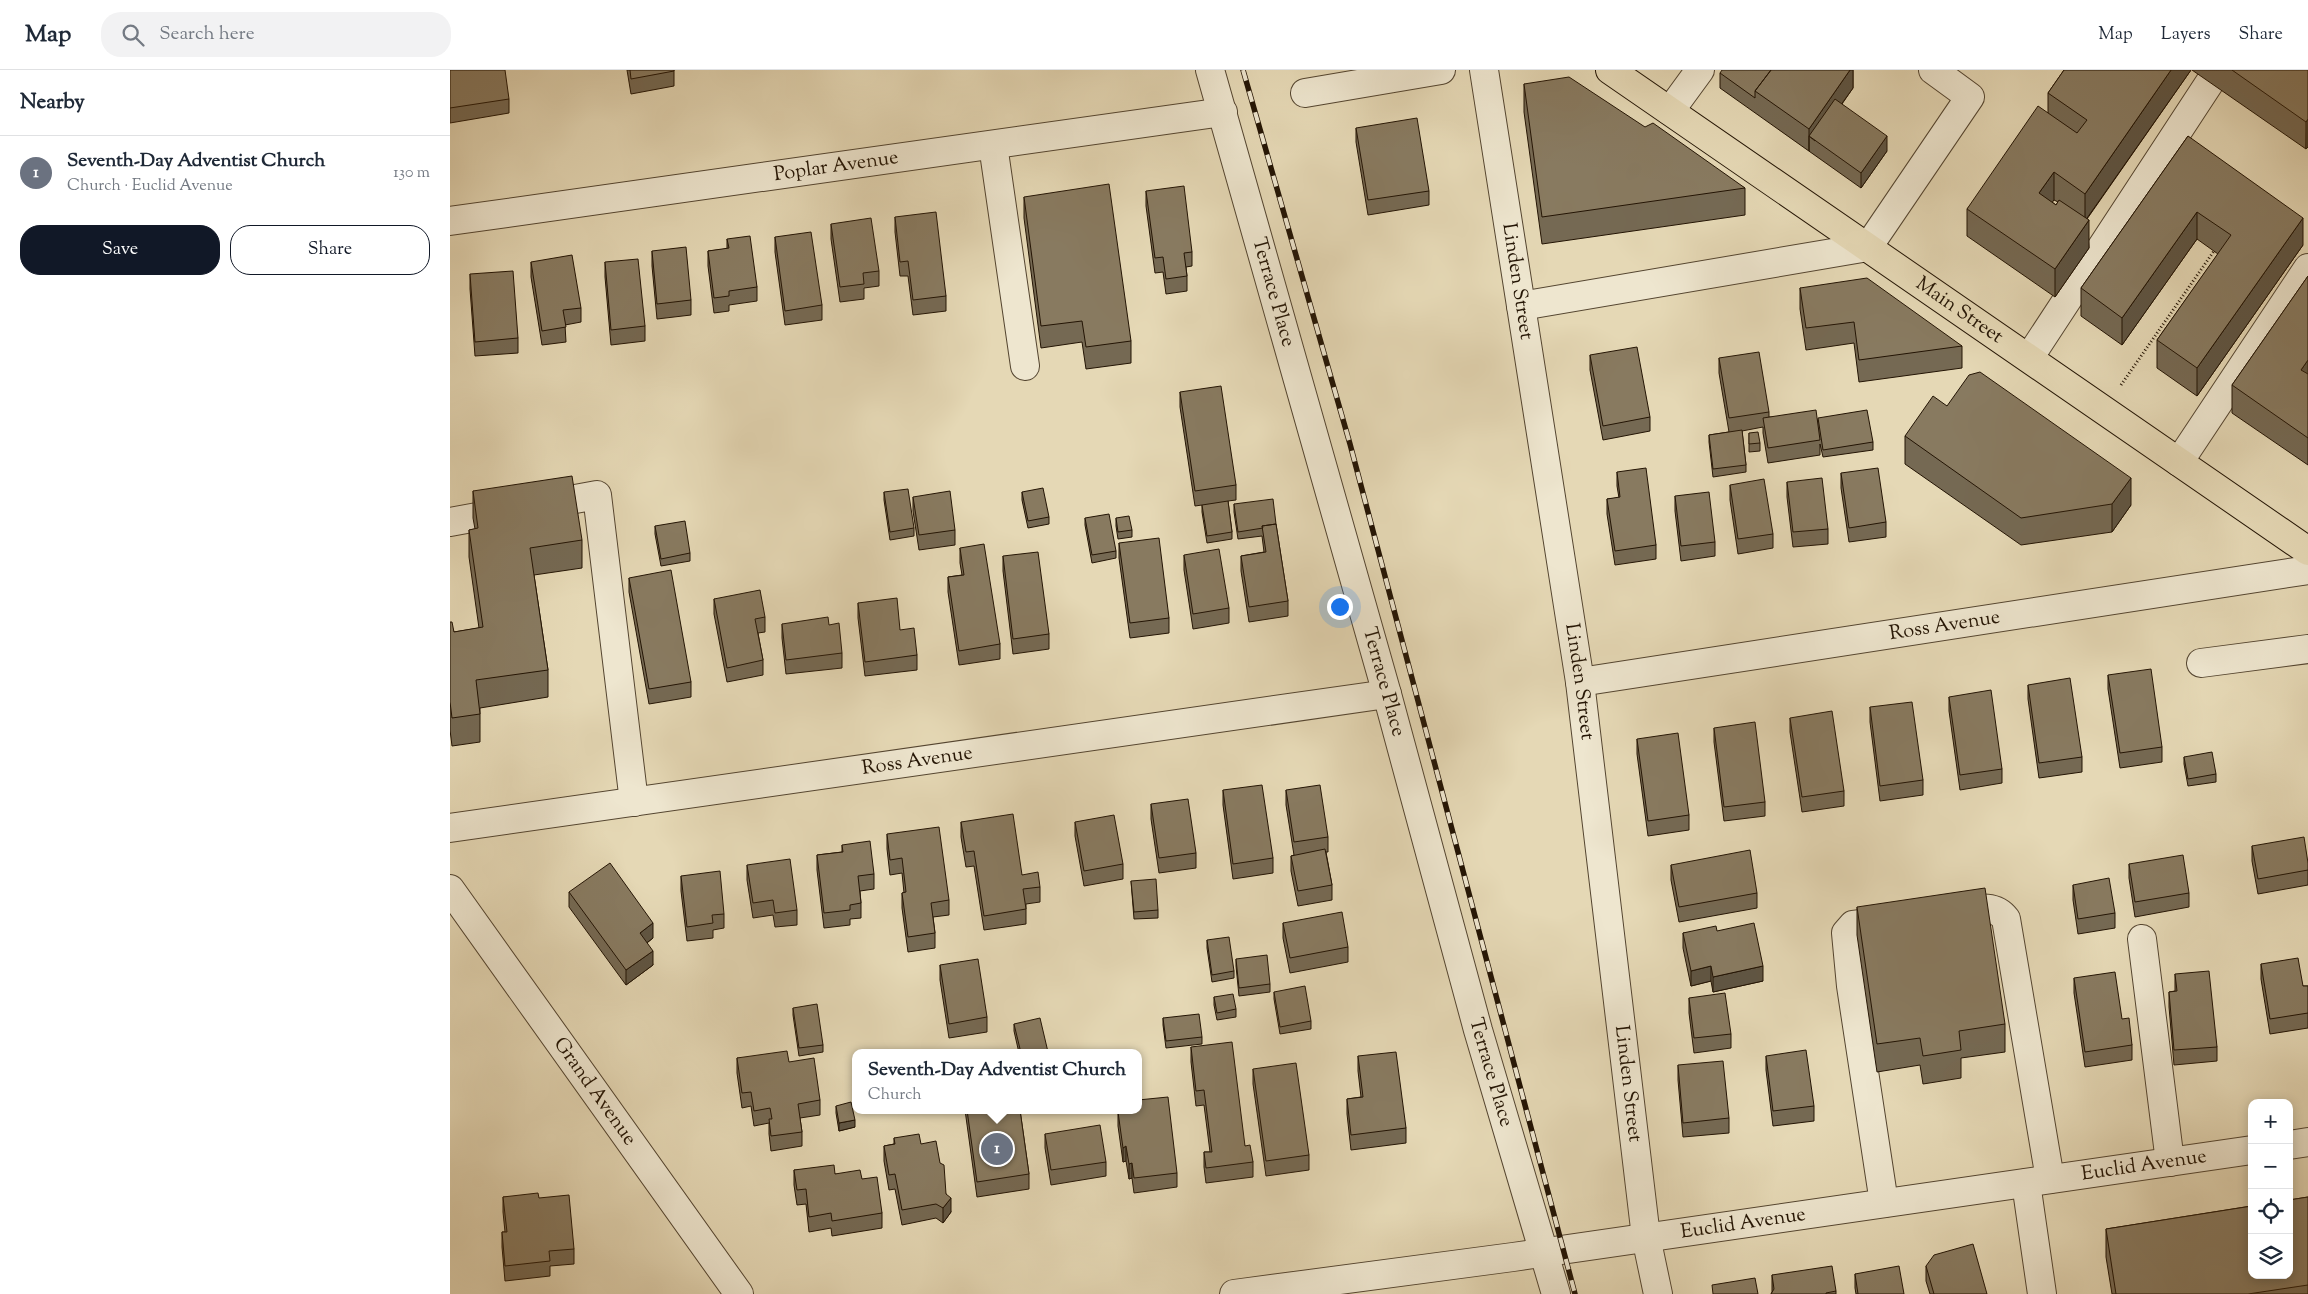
<!DOCTYPE html>
<meta charset="utf-8">
<style>
:root{--surface:#fff;--page:#f2f2f3;--text:#1f2937;--muted:#747a83;--line:#e0e1e3;--accent:#111827}
body{margin:0;font-family:"Sorts Mill Goudy",serif;background:var(--page);color:var(--text)}
.controls{position:absolute;right:15px;bottom:15px;display:grid;overflow:hidden;border-radius:10px;box-shadow:0 2px 12px #0003}
.controls button{width:45px;height:45px;display:grid;place-items:center;padding:0;border:0;border-bottom:1px solid var(--line);background:var(--surface);color:var(--text);font:25px sans-serif}
.you{position:absolute;left:889px;top:536px;width:18px;height:18px;margin:-12px;border:4px solid #fff;border-radius:50%;background:#1a73e8;box-shadow:0 0 0 8px #1a73e833}
.badge{display:grid;place-items:center;width:32px;height:32px;border-radius:50%;background:var(--accent);color:#fff;font-size:16px;font-weight:700}
.pin{position:absolute;translate:-50% -50%;border:2px solid #fff;box-shadow:0 1px 5px #0006}
.popup{position:absolute;left:402px;top:979px;width:290px;height:65px;box-sizing:border-box;display:grid;place-content:center;border-radius:10px;background:var(--surface);filter:drop-shadow(0 1px 4px #0005);font-size:16px;white-space:nowrap;color:var(--muted)}
.popup b{font-size:19px;color:var(--text)}
.popup::after{content:'';position:absolute;left:50%;top:100%;margin-left:-10px;border:10px solid transparent;border-top-color:var(--surface)}
.list{margin:0;padding:0;list-style:none}
h2{display:flex;justify-content:space-between;align-items:center;height:65px;margin:0;padding:0 20px;font-size:21px}
h2 small{font-size:16px;font-weight:400;color:var(--muted)}
.list li{display:grid;grid-template-columns:32px 1fr auto;gap:15px;align-items:center;box-sizing:border-box;height:75px;padding:0 20px;border-top:1px solid var(--line)}
.list b{display:block;font-size:19px;white-space:nowrap}
.list p{margin:0;font-size:16px;white-space:nowrap;color:var(--muted)}
.list em{font-size:16px;font-style:normal;color:var(--muted)}
.actions{display:flex;gap:10px;padding:15px 20px}
.actions a{flex:1;padding:11px 0;border:1px solid var(--accent);border-radius:20px;text-align:center;font-size:18px;color:var(--accent)}
.actions .main{background:var(--accent);color:#fff}
.icon{flex:none;width:28px;height:28px;fill:none;stroke:currentColor;stroke-width:2;stroke-linecap:round;stroke-linejoin:round}
.map{position:relative;flex:none;width:1858px;height:1224px;overflow:hidden}
header{display:flex;align-items:center;gap:30px;box-sizing:border-box;height:70px;padding:0 25px;background:var(--surface);border-bottom:1px solid var(--line)}
header strong{font-size:24px}
nav{display:flex;gap:28px;margin-inline-start:auto;font-size:18px}
.search{width:350px;height:45px;background:var(--page);display:flex;align-items:center;gap:12px;box-sizing:border-box;padding:0 18px;border-radius:20px;color:var(--muted);font-size:19px}
main{display:flex}
aside{flex:1;background:var(--surface)}
.map>svg:first-child{display:block}
</style>
<header>
<strong>Map</strong>
<div class="search"><svg class="icon" aria-label="search" viewBox="0 0 24 24"><circle cx="10" cy="10" r="6"/><path d="M15 15l6 6"/></svg>Search here</div>
<nav><a>Map</a><a>Layers</a><a>Share</a></nav>
</header>
<main>
<aside>
<h2>Nearby<small></small></h2>
<ul class="list">
<li><span class="badge" style="background:#6b7280">1</span><div><b>Seventh-Day Adventist Church</b><p>Church · Euclid Avenue</p></div><em>130 m</em></li>
</ul>
<div class="actions"><a class="main">Save</a><a>Share</a></div>
</aside>
<div class="map">
<svg width="1858" height="1224" viewBox="0 0 1858 1224">
<rect width="100%" height="100%" fill="#e5d8b5"/>
<filter id="stains"><feTurbulence type="fractalNoise" baseFrequency=".004" numOctaves="4"/><feColorMatrix values="0 0 0 0 .2 0 0 0 0 .09 0 0 0 0 .02 0 0 0 .5 -.17"/></filter>
<radialGradient id="worn" r=".72"><stop offset=".6" stop-color="#630" stop-opacity="0"/><stop offset="1" stop-color="#630" stop-opacity=".3"/></radialGradient>
<g fill="none" stroke-linecap="round" stroke-linejoin="round">
<g stroke="#544530" stroke-width="30">
<g id="minor">
<path id="s1" d="M760,0L937,624L1028,960L1106,1224"/>
<path id="s2" d="M1034,0L1130,612L1196,1167L1208,1224"/>
<path d="M855,23L991,0"/>
<path d="M1220,41L1250,0"/>
<path d="M543,75L575,296"/>
<path id="s3" d="M0,151L773,42"/>
<path d="M1071,236L1418,177L1520,27L1483,0"/>
<path d="M1579,288L1760,12"/>
<path d="M1729,392L1858,198"/>
<path d="M0,452L147,425L184,732"/>
<path d="M1751,593L1858,579"/>
<path id="s4" d="M1130,612L1858,500"/>
<path id="s5" d="M0,758L937,624"/>
<path id="s6" d="M0,819L289,1224"/>
<path d="M1501,843C1520,841 1543,831 1556,849L1600,1109"/>
<path d="M1692,869L1720,1092"/>
<path d="M1839,1075L1858,1072"/>
<path d="M1576,1113L1592,1224"/>
<path d="M1434,1133L1401,916L1396,863L1403,855L1443,850"/>
<path id="s7" d="M784,1224L1063,1187L1802,1080"/>
</g>
</g>
<g stroke="#231404" stroke-width="30">
<g id="major">
<path id="s8" d="M1160,0L1858,481"/>
</g>
</g>
<path stroke="#231404" stroke-width="3" stroke-dasharray="1 2.5" stroke-linecap="butt" d="M1671,315L1764,181"/>
<use href="#minor" stroke="#eee6cf" stroke-width="28"/>
<use href="#major" stroke="#e5d8b5" stroke-width="28"/>
<g stroke="#231404" stroke-width="5.5">
<path id="rail" d="M793,0L900,374L1125,1224"/>
</g>
<use href="#rail" stroke="#eee6cf" stroke-width="4" stroke-dasharray="11" stroke-linecap="butt"/>
</g>
<path fill="#756953" stroke="#231404" fill-rule="evenodd" d="M0,0L59,29V43L0,53Z
M177,0H224V16L181,24Z
M1403,0V18L1392,34L1437,81L1411,118L1270,18V3Z
M1614,0H1741L1637,149L1639,178L1605,227L1517,166V139L1598,43V23ZM1604,130L1608,132L1606,135L1602,132Z
M1742,0H1858L1856,79Z
M1074,14L1295,118V145L1092,174L1074,42Z
M906,58L979,121V135L918,145L906,72Z
M1738,66L1853,175L1747,326L1707,298V270L1768,184L1747,169L1672,275L1631,246V218Z
M696,121L742,182V196L736,197L737,206V221L716,224L713,202L705,203L696,136Z
M574,127L681,271V293L636,299L632,272L591,278L574,148Z
M445,147L496,226V241L463,245L458,206H450L445,162Z
M381,154L429,201V216L414,218V229L390,232L381,169Z
M325,167L372,235V250L335,255L325,182Z
M277,169L307,217V231L279,235V241L264,243L258,196V181L277,179Z
M202,181L241,230V245L207,249L202,196Z
M81,192L131,238V252L115,255L116,272L92,275L81,207Z
M155,192L195,256V271L161,275L155,207Z
M20,204L68,268V283L25,286L20,219Z
M1858,206V395L1782,343V315Z
M1350,218L1512,276V298L1409,312L1404,273L1356,280L1350,239Z
M1140,285L1200,347V361L1153,370L1140,300Z
M1269,288L1319,342V347L1368,350L1423,372V380L1373,387L1370,374V385L1318,393L1313,363V357L1292,361L1296,395V402L1263,407L1259,372V365L1279,362L1269,303Z
M730,322L786,415V430L778,431L782,462V469L757,473L752,442V435L745,436L730,337Z
M1497,336L1681,435L1662,462L1571,475L1455,394V366Z
M1299,363L1310,373V381L1299,382Z
M1167,402L1206,475V489L1165,495L1157,444V429L1169,428L1167,416Z
M1391,403L1436,452V467L1399,472L1391,418Z
M1337,412L1378,459V474L1343,477L1337,427Z
M1280,415L1323,464V478L1288,484L1280,430Z
M23,421L132,470V498L84,505L98,600V627L30,638V672L2,676L0,660V552L4,562L29,558L19,487V460L25,459L23,448Z
M434,422L464,458V466L440,470L434,430Z
M572,422L599,447V454L578,458L572,430Z
M1225,426L1265,472V486L1231,491L1225,441Z
M463,427L505,460V475L469,480L463,441Z
M784,434L826,454L838,531V546L799,552L791,501V486L814,482L812,466L788,469L784,442Z
M635,448L666,481V488L642,493L635,455Z
M666,448L682,460V467L668,469L666,456Z
M205,456L240,483V491L211,496L205,464Z
M669,473L719,548V563L680,568L669,488Z
M510,478L550,574V589L509,595L498,522V507L512,505L510,493Z
M734,485L779,538V553L743,559L734,500Z
M553,486L599,564V579L563,584L553,501Z
M179,508L241,612V627L199,634L179,522Z
M264,529L315,547V562L308,563L313,590V605L277,612L264,544Z
M408,533L450,560L467,585V600L415,606L408,548Z
M332,554L392,583V598L336,604L332,568Z
M1658,605L1712,677V692L1670,698L1658,619Z
M1578,615L1632,687V702L1589,708L1578,629Z
M1499,627L1552,699V713L1510,720L1499,641Z
M1420,637L1473,710V725L1430,731L1420,652Z
M1340,648L1394,721V736L1352,742L1340,662Z
M1264,658L1315,732V746L1274,751L1264,672Z
M1187,669L1239,745V760L1198,766L1187,684Z
M1734,687L1766,704V712L1738,716L1734,694Z
M773,720L823,788V803L783,809L773,735Z
M836,720L878,767V782H876L882,815V830L848,836L841,801V786L844,785L836,735Z
M701,734L746,783V798L709,803L701,749Z
M511,752L572,805L590,817V832L576,834V854L534,860L524,796L516,797L511,767Z
M625,752L673,794V809L634,816L625,766Z
M437,764L499,830V845L483,847L485,863V878L458,882L452,838V823H454L452,803L440,805L437,779Z
M392,775L424,804V819L410,821L411,833V848L400,849V855L374,858L367,800V785L392,782Z
M1802,776L1858,793V815L1808,824L1802,791Z
M1679,794L1739,823V837L1685,847L1679,808Z
M297,795L347,840V855L325,857L323,845L303,848L297,810Z
M1221,795L1307,823V838L1229,852L1221,810Z
M231,806L274,844V858L263,860V868L237,871L231,821Z
M681,811L708,840V848L684,849Z
M1623,815L1665,843V858L1628,864L1623,830Z
M119,822L203,868L197,873L203,895L176,915L119,837Z
M1407,837L1555,954V982L1511,988V1008L1473,1014L1470,995L1427,1002L1407,865Z
M833,853L898,877V892L840,903L833,868Z
M1267,861L1313,911L1263,922L1261,911L1241,916L1233,878V863Z
M757,870L784,901V908L762,912L757,878Z
M786,889L820,914V922L789,926L786,896Z
M1811,894L1853,916H1858V958L1820,964L1811,909Z
M490,895L537,947V962L499,968L490,910Z
M1725,904L1767,977V991L1724,995L1719,937V922L1725,921Z
M1624,908L1672,949L1682,975V990L1635,997L1624,923Z
M824,922L861,951V959L830,964L824,929Z
M764,927L786,939V947L767,950L764,935Z
M1239,928L1281,964V978L1244,983L1239,943Z
M343,938L373,975V982L349,986L343,945Z
M713,948L752,967V974L716,978L713,955Z
M564,954L598,983H569L564,961Z
M741,977L795,1076L803,1092V1107L756,1113L754,1097V1082H760L754,1035L746,1036L741,992Z
M908,986L956,1058V1073L901,1080L897,1044V1029L911,1027L908,1001Z
M1316,986L1364,1036V1051L1323,1056L1316,1000Z
M287,988L339,992L370,1030V1045L350,1048L352,1062V1076L321,1081L319,1064V1053L304,1056L301,1036L292,1038L287,1003Z
M1228,995L1279,1048V1063L1233,1067L1228,1010Z
M803,999L859,1085V1100L816,1106L803,1014Z
M386,1036L405,1057L389,1061L386,1043Z
M515,1040H570L579,1104V1119L527,1127Z
M668,1042L727,1103V1117L684,1123L682,1108L679,1109L676,1091L673,1092L668,1056Z
M595,1064L656,1092V1106L601,1115L595,1078Z
M444,1068L471,1074L496,1124L501,1142L493,1153L486,1148L452,1155L445,1119L439,1120L434,1091V1076L444,1074Z
M344,1100L385,1104L412,1109L432,1143V1158L382,1166L381,1158L359,1162L356,1134L347,1135L344,1115Z
M53,1127L89,1128L124,1179V1194L100,1196V1206L55,1211L52,1177V1162H55L53,1142Z
M1858,1127V1224H1662L1656,1187V1159Z
M1476,1196L1537,1224H1480L1476,1211Z
M1405,1204L1454,1224H1406L1405,1218Z
M1322,1205L1386,1221V1224H1321L1322,1222Z"/>
<path fill="#5f5543" stroke="#231404" d="M1400,0H1403V18L1365,71L1359,66V81V59Z
M1721,0H1741L1635,151V124Z
M1858,49V77L1856,79V52Z
M1437,66V81L1411,118V103Z
M1604,102V130L1589,151V123Z
M1747,142V169L1672,275V248Z
M1853,148V175L1747,326V298Z
M1639,150V178L1605,227V199Z
M1858,290V318L1851,300Z
M1681,408V435L1662,462V434Z
M203,853V868L190,878V863Z
M203,881V895L176,915V900Z
M1261,896V911L1241,916V901Z
M1313,896V911L1263,922V907Z
M405,1050V1057L389,1061V1053Z
M676,1076V1091L673,1092V1078Z
M682,1093V1108L679,1109V1094Z
M501,1128V1142L493,1153V1138Z"/>
<path fill="#887a60" stroke="#231404" d="M0,0H55L59,29L0,38Z
M180,0H224V1L181,9Z
M1272,0H1321L1305,21V28L1270,3Z
M1321,0H1400L1359,59L1305,21Z
M1614,0H1721L1635,124L1604,102L1589,123L1606,135L1609,130L1639,150L1605,199L1517,139L1588,36L1627,63L1637,50L1598,23Z
M1782,0H1858V49L1856,52Z
M1119,7L1195,57L1203,53L1295,118L1092,147L1074,14Z
M1385,29L1437,66L1411,103L1359,66Z
M967,48L979,121L918,130L906,58Z
M1738,66L1853,148L1747,298L1707,270L1781,165L1747,142L1672,248L1631,218Z
M659,114L681,271L636,277L632,251L591,256L574,127Z
M734,116L742,182L734,183L737,206L716,209L713,187L705,188L696,121Z
M486,142L496,226L463,230L458,191L450,192L445,147Z
M421,148L429,201L413,203L414,214L390,217L381,154Z
M361,162L372,235L335,241L325,167Z
M300,166L307,217L279,221V226L264,228L258,181L279,178L277,169Z
M236,177L241,230L207,234L202,181Z
M122,185L131,238L113,240L116,257L92,261L81,192Z
M188,189L195,256L161,260L155,192Z
M63,201L68,268L25,272L20,204Z
M1858,206V290L1851,300L1858,304V368L1782,315Z
M1417,208L1512,276L1409,290L1404,252L1356,258L1350,218Z
M1187,277L1200,347L1153,356L1140,285Z
M1309,282L1319,342L1279,348L1269,288Z
M1530,302L1681,408L1662,434L1571,448L1455,366L1483,326L1497,336L1519,305Z
M771,316L786,415L745,421L730,322Z
M1366,340L1370,370L1318,378L1313,348Z
M1417,340L1423,372L1373,380L1368,348Z
M1292,360L1296,395L1263,399L1259,365Z
M1308,362L1310,373L1299,374V363Z
M1196,398L1206,475L1165,481L1157,429L1170,427L1167,402Z
M1428,398L1436,452L1399,458L1391,403Z
M122,406L132,470L80,478L98,600L26,610L30,644L2,648L0,632V552H2L4,562L33,557L19,460L28,458L23,421Z
M1372,408L1378,459L1343,462L1337,412Z
M1314,409L1323,464L1288,469L1280,415Z
M593,418L599,447L578,451L572,422Z
M458,419L464,458L440,462L434,422Z
M500,421L505,460L469,465L463,427Z
M1259,422L1265,472L1231,476L1225,426Z
M823,429L826,454L812,456L813,458L788,462L784,434Z
M778,431L782,462L757,466L752,435Z
M659,444L666,481L642,485L635,448Z
M679,446L682,460L668,462L666,448Z
M235,451L240,483L211,489L205,456Z
M826,454L838,531L799,537L791,486L816,482L812,456Z
M709,468L719,548L680,553L669,473Z
M534,474L550,574L509,581L498,507L514,505L510,478Z
M769,479L779,538L743,544L734,485Z
M588,482L599,564L563,569L553,486Z
M221,500L241,612L199,619L179,508Z
M310,520L315,547L305,549L313,590L277,598L264,529Z
M447,528L450,560L464,558L467,585L415,592L408,533Z
M378,547L379,555L389,553L392,583L336,590L332,554Z
M1701,599L1712,677L1670,683L1658,605Z
M1620,608L1632,687L1589,693L1578,615Z
M1541,620L1552,699L1510,705L1499,627Z
M1462,632L1473,710L1430,716L1420,637Z
M1382,641L1394,721L1352,727L1340,648Z
M1305,652L1315,732L1274,737L1264,658Z
M1228,663L1239,745L1198,751L1187,669Z
M1762,682L1766,704L1738,709L1734,687Z
M812,715L823,788L783,794L773,720Z
M870,715L878,767L844,772L836,720Z
M738,729L746,783L709,788L701,734Z
M563,744L572,805L588,802L590,817L573,819L576,839L534,846L524,781L516,782L511,752Z
M664,745L673,794L634,801L625,752Z
M489,757L499,830L481,833L485,863L458,867L452,823L456,822L452,788L440,790L437,764Z
M1854,767L1858,793V800L1808,809L1802,776Z
M420,771L424,804L408,806L411,833L400,835V840L374,843L367,785L393,782L392,775Z
M875,779L882,815L848,821L841,786Z
M1300,780L1307,823L1229,837L1221,795Z
M1733,785L1739,823L1685,832L1679,794Z
M340,789L347,840L325,843L323,830L303,833L297,795Z
M160,793L203,853L190,863L203,881L176,900L119,822Z
M270,801L274,844L262,845L263,853L237,857L231,806Z
M1659,808L1665,843L1628,849L1623,815Z
M706,809L708,840L684,842L681,811Z
M1535,818L1555,954L1509,961L1511,980L1473,986L1470,968L1427,974L1407,837Z
M892,842L898,877L840,888L833,853Z
M1304,853L1313,896L1263,907L1261,896L1241,901L1233,863L1266,856L1267,861Z
M779,867L784,901L762,905L757,870Z
M817,885L820,914L789,918L786,889Z
M1848,888L1853,916H1858V943L1820,949L1811,894Z
M528,889L537,947L499,954L490,895Z
M1759,901L1767,977L1724,980L1719,922L1727,921L1725,904Z
M1665,902L1672,949L1679,948L1682,975L1635,982L1624,908Z
M855,916L861,951L830,957L824,922Z
M1275,923L1281,964L1244,968L1239,928Z
M783,924L786,939L767,943L764,927Z
M367,934L373,975L349,978L343,938Z
M749,944L752,967L716,971L713,948Z
M590,948L598,982L595,983H571L564,954Z
M782,972L795,1076L800,1075L803,1092L756,1098L754,1082H762L754,1020L746,1021L741,977Z
M1356,980L1364,1036L1323,1041L1316,986Z
M337,981L339,992L364,988L370,1030L348,1034L352,1062L321,1066L319,1049H322L320,1038L304,1041L301,1022L292,1023L287,988Z
M946,982L956,1058L901,1065L897,1029L913,1027L908,986Z
M1273,991L1279,1048L1233,1053L1228,995Z
M846,993L859,1085L816,1091L803,999Z
M718,1027L727,1103L684,1108L682,1093L679,1094L676,1076L673,1078L668,1042L688,1040V1030Z
M401,1032L405,1050L389,1053L386,1036Z
M517,1040H570L579,1104L527,1112Z
M650,1055L656,1092L601,1100L595,1064Z
M469,1064L471,1074L486,1071L490,1093L494,1095L496,1124L501,1128L493,1138L486,1134L452,1140L445,1104L439,1105L434,1076L445,1074L444,1068Z
M384,1095L385,1104L410,1100L412,1109L427,1107L432,1143L382,1151L381,1143L359,1147L356,1119L347,1120L344,1100Z
M88,1123L89,1128L119,1125L124,1179L99,1181L100,1191L55,1196L52,1162H57L53,1127Z
M1858,1127V1215L1798,1224H1666L1656,1159L1802,1136V1205H1839V1130Z
M1523,1174L1537,1224H1484L1476,1196L1484,1185Z
M1382,1196L1386,1221L1376,1223V1224H1321L1324,1219L1322,1205Z
M1449,1196L1454,1224H1408L1405,1204Z
M1305,1208L1308,1224H1263L1262,1215Z"/>
<g text-anchor="middle" dominant-baseline="central" stroke-width="5" stroke-linejoin="round" paint-order="stroke">
<g font-size="20" fill="#231404" stroke="#eee6cf">
<text stroke="none"><textPath href="#s3" startOffset="390">Poplar Avenue</textPath></text>
<text stroke="none"><textPath href="#s2" startOffset="214">Linden Street</textPath></text>
<text stroke="none"><textPath href="#s1" startOffset="231">Terrace Place</textPath></text>
<text stroke="none"><textPath href="#s8" startOffset="424">Main Street</textPath></text>
<text stroke="none"><textPath href="#s4" startOffset="369">Ross Avenue</textPath></text>
<text stroke="none"><textPath href="#s2" startOffset="619">Linden Street</textPath></text>
<text stroke="none"><textPath href="#s1" startOffset="636">Terrace Place</textPath></text>
<text stroke="none"><textPath href="#s5" startOffset="472">Ross Avenue</textPath></text>
<text stroke="none"><textPath href="#s1" startOffset="1041">Terrace Place</textPath></text>
<text stroke="none"><textPath href="#s2" startOffset="1024">Linden Street</textPath></text>
<text stroke="none"><textPath href="#s6" startOffset="249">Grand Avenue</textPath></text>
<text stroke="none"><textPath href="#s7" startOffset="919">Euclid Avenue</textPath></text>
<text stroke="none"><textPath href="#s7" startOffset="514">Euclid Avenue</textPath></text>
</g>
</g>
<rect width="100%" height="100%" filter="url(#stains)"/>
<rect width="100%" height="100%" fill="url(#worn)"/>
</svg>
<div class="controls">
<button>+</button>
<button>−</button>
<button><svg class="icon" aria-label="locate" viewBox="0 0 24 24"><circle cx="12" cy="12" r="6"/><path d="M12 2v4M12 18v4M2 12h4M18 12h4"/></svg></button>
<button><svg class="icon" aria-label="layers" viewBox="0 0 24 24"><path d="M12 4l9 5-9 5-9-5zM3 14l9 5 9-5"/></svg></button>
</div>
<div class="you"></div>
<div class="pin badge" style="left:547px;top:1079px;background:#6b7280">1</div>
<div class="popup"><b>Seventh-Day Adventist Church</b>Church</div>
</div>
</main>
